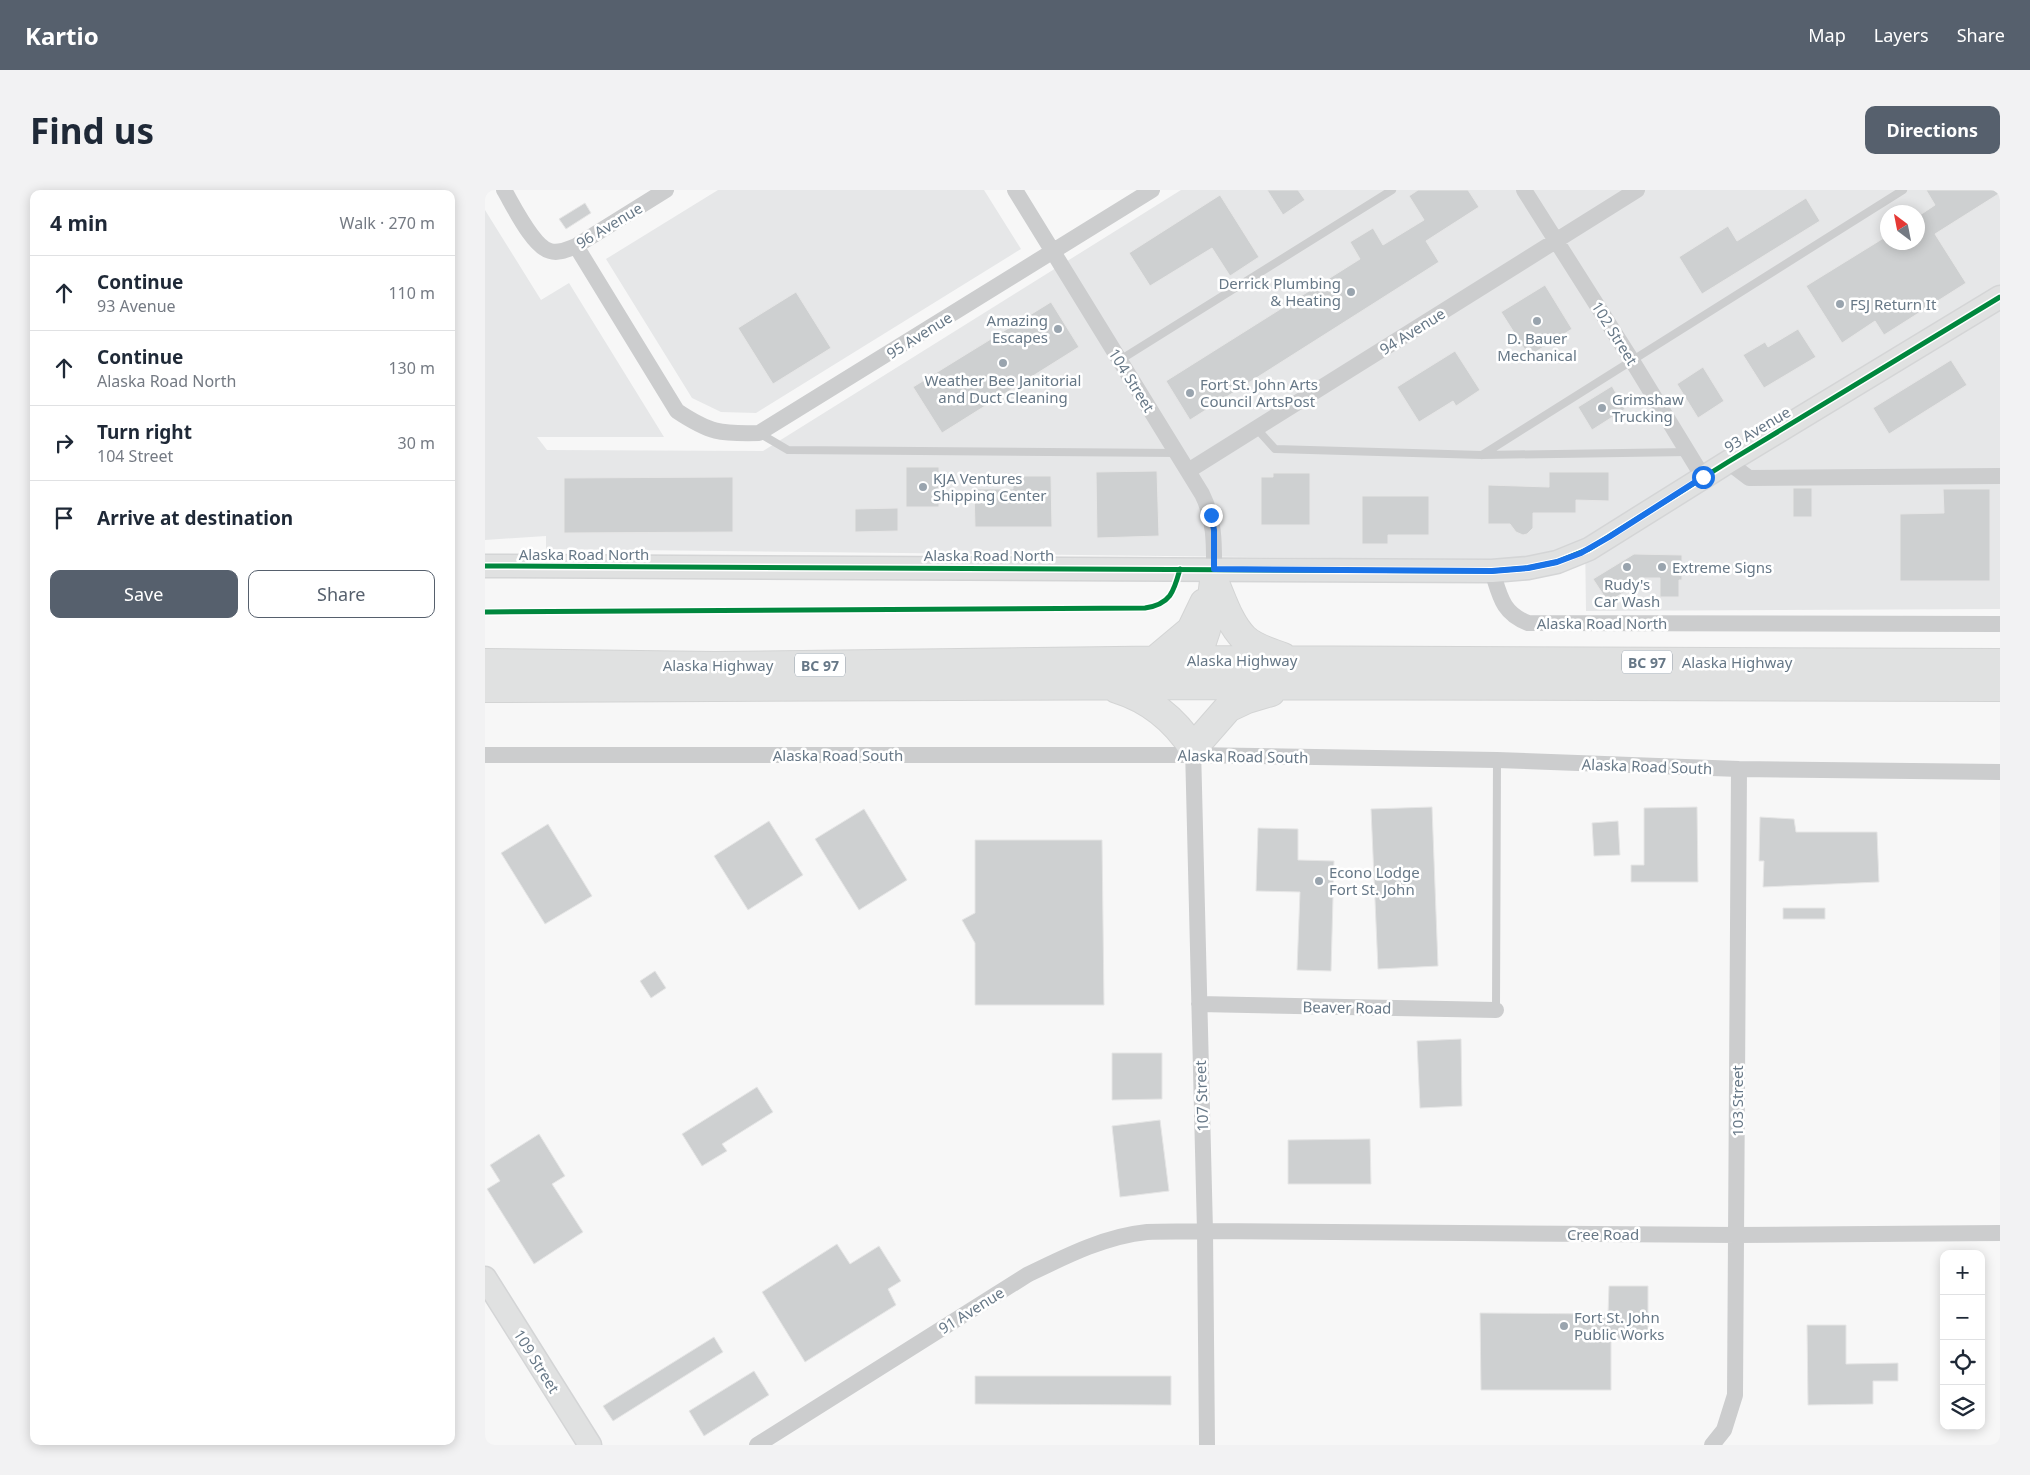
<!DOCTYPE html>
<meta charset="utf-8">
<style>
:root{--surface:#fff;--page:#f2f2f3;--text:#1f2937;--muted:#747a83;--line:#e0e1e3;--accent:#56606d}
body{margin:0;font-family:"Noto Sans",sans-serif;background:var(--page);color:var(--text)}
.controls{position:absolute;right:15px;bottom:15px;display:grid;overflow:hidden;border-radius:10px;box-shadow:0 2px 12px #0003}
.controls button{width:45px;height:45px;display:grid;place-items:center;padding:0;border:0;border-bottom:1px solid var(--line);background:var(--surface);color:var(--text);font:25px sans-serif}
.compass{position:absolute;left:1395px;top:15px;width:45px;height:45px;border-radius:50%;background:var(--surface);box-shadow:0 2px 12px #0003;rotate:328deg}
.stop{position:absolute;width:15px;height:15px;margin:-11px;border:4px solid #1a73e8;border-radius:50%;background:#fff}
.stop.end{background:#1a73e8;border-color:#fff;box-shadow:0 1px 5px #0008}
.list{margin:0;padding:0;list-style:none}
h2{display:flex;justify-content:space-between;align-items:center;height:65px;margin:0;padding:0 20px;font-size:21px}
h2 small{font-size:16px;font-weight:400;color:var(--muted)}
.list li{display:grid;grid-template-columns:32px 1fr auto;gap:15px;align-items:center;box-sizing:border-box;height:75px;padding:0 20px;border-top:1px solid var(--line)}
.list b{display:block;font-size:19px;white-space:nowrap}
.list p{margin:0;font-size:16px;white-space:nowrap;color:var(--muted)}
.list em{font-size:16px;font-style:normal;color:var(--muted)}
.actions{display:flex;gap:10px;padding:15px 20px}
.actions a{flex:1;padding:11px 0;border:1px solid var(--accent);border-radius:10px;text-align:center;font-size:18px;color:var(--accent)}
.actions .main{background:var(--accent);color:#fff}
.icon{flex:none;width:28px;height:28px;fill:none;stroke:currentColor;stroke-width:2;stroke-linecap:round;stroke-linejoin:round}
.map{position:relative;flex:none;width:1515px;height:1255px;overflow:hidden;border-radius:10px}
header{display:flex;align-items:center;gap:30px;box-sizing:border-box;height:70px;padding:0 25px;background:var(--accent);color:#fff}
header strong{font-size:24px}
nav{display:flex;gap:28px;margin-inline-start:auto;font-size:18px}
.intro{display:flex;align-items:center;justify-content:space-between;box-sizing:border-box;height:120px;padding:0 30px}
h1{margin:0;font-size:35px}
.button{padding:12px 22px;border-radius:10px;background:var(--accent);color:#fff;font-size:18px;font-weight:700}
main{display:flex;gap:30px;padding:0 30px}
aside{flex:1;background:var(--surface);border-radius:10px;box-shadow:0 2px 12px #0003}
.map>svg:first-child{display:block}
</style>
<header>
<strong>Kartio</strong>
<nav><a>Map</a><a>Layers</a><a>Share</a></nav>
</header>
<div class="intro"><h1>Find us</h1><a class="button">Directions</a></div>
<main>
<aside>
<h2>4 min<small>Walk · 270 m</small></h2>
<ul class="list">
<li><svg class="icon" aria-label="ahead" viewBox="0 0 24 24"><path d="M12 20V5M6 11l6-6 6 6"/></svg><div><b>Continue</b><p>93 Avenue</p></div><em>110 m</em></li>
<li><svg class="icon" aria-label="ahead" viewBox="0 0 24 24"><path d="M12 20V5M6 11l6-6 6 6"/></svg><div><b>Continue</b><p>Alaska Road North</p></div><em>130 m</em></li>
<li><svg class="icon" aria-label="right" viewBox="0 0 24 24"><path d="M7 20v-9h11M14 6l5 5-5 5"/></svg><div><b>Turn right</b><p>104 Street</p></div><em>30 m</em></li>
<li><svg class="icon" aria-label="arrive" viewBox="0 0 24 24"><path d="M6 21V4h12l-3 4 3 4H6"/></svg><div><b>Arrive at destination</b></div></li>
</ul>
<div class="actions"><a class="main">Save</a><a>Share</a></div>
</aside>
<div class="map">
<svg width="1515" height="1255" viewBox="0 0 1515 1255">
<rect width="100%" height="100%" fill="#f7f7f7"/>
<path fill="#e6e7e8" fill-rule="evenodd" d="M233,0H499L536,59L271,223L236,222L207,208L121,69Z
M696,0H1515V419L1101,421L1100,348L1078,359L1056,365L1028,370L61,359V346L0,350V20L56,110L84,93L179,247H52L62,260L278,261ZM1402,22H1432V52H1402Z"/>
<path fill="#ced0d1" stroke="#e6e6e6" d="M782,0H813L820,10L798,25Z
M933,0H983L994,17L941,51L954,72L705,230L681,191L875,69L865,52L888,38L898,55L939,30L924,6Z
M1441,0H1515V3L1450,44L1481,93L1399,145L1390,131L1357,153L1321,96L1402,46V52H1432V27L1450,15Z
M735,5L774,67L745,86L727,58L665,96L644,63Z
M1321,8L1335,31L1217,104L1194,67L1243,36L1252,51Z
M100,13L106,23L81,39L74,29Z
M1060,95L1087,139L1044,166L1016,122Z
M311,102L346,158L288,194L253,138Z
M566,112L594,157L457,243L428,197Z
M1313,139L1331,167L1279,198L1258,165L1280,152L1283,157Z
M970,161L995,200L971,216L968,211L934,232L912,197Z
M1466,170L1482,195L1404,244L1388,218Z
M1218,177L1239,211L1213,228L1192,194Z
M1127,196L1140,219L1107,240L1093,217Z
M421,277H454V317H421Z
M672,281L674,346L612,348L611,282Z
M1064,282H1124V311L1091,310V323H1048V338L1042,344L1038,345L1031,342L1025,334H1003V295L1064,297Z
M788,283H825V335H776V287H788Z
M528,286H566L567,337H490L489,299H528Z
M248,287V342L79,343V288Z
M1308,298H1327V327H1308Z
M1458,299H1505V391H1415V324L1459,323Z
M877,306H944V345H903V354H877Z
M413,318V341L370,342V319Z
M1149,364L1197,365V390H1194V407H1175V388H1156L1154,393L1123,412L1108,389Z
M947,617L953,776L893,779L886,619Z
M1212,617L1213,692H1146V675H1159V618Z
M379,619L422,690L374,720L330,649Z
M1275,627L1309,629L1311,642H1392L1394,692L1278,697L1279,671H1274Z
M284,631L318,685L263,720L229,666Z
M1133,631L1135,665L1109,666L1107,633Z
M63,634L107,706L60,734L16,663Z
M773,638L813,639V670L849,671L846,781L812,780L815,702L771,701Z
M490,650H617L619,815H490V753L477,730L490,723Z
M1298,718H1340V729H1298Z
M170,781L181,798L166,808L155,791Z
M976,849L977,916L935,918L932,851Z
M627,863H677V909L627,910Z
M272,897L288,922L237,954L242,961L217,976L197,944Z
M675,930L684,1001L635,1007L627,936Z
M54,944L80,986L67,994L98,1042L49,1074L2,999L15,991L5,975Z
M885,949L886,994H803V950Z
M352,1054L365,1074L394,1056L416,1091L403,1099L411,1115L320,1172L277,1102Z
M1124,1096H1163V1149H1126V1200H996L995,1123L1123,1124Z
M1322,1135H1361V1174L1413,1173V1191H1388V1214L1323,1215Z
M229,1147L238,1162L128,1231L118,1216Z
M269,1181L284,1205L219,1246L204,1221Z
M490,1186H686V1215L490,1214Z"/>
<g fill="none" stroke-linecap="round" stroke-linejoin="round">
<g stroke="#d4d5d6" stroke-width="25">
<path id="secondary" d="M0,376L1007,381L1043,378L1072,372L1104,359L1243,272L1515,107
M0,1088L105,1255"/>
</g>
<g stroke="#d3d4d4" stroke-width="30">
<path id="highway" d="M729,391C737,409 744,433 759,448C769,458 785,462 798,467
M669,471L706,440L719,413
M0,473L230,476L710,470L1515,473
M699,483C722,455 725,425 729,391
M0,498L733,495L1515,497
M632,499C664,509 690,530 708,558
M708,558L743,518L762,509L786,502"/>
</g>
<path stroke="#cccdce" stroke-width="8" d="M635,170L907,0
M772,239L790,259L997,265L1203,262
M274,243L303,260L692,263
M997,265L1418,0
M1011,820L1012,570"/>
<path stroke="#cccdce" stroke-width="16" d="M19,0C28,15 48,57 65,61C74,64 83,59 91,56L181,0
M530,0L717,304C731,332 729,359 729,390
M1039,0L1146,169L1218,287
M91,56L192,221C225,243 235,244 274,243L667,0
M1243,272L1264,288L1515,286
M703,281L1152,0
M1007,381C1015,406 1017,423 1043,433L1515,434
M708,558L720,1041L722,1255
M0,565H707L1012,570L1254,579L1515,582
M714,814L1011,820
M272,1255L542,1085C579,1067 620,1046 662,1042C681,1041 701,1042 720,1041L1252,1045L1515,1043
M1227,1255L1239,1240L1250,1205L1254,579"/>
<use href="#secondary" stroke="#e0e1e1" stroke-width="22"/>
<use href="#highway" stroke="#e0e1e1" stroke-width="28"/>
<g stroke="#fff" stroke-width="8">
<path id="cycleway" d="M0,376L1007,381L1043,378L1072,372L1104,359L1243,272L1515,107
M0,422L660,418C686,414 689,401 695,379"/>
</g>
<use href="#cycleway" stroke="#00873e" stroke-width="5"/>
</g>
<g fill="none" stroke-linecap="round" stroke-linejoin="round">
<path stroke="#1a73e8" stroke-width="6" d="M726,325L729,340V379L1007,381L1043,378L1072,372L1096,363L1124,347L1218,287"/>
</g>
<g fill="#99a4ae" stroke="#fff" stroke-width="2">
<circle cx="866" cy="102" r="5"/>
<circle cx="1355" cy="114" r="5"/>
<circle cx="1052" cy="131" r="5"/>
<circle cx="573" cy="139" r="5"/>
<circle cx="518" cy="173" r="5"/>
<circle cx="705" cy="203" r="5"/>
<circle cx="1117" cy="218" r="5"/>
<circle cx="438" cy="297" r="5"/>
<circle cx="1142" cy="377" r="5"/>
<circle cx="1177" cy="377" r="5"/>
<circle cx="834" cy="691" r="5"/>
<circle cx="1079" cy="1136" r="5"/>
</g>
<g text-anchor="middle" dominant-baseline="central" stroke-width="5" stroke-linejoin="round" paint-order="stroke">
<g fill="#fff" stroke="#95a0ab" stroke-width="1">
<rect x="1137" y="460.5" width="50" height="23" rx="4"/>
<rect x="310" y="463.5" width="50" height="23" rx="4"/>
</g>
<g font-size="14" font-weight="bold" fill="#677887">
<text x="1162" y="472">BC 97</text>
<text x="335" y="475">BC 97</text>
</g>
<g font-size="15" fill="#677887" stroke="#fff">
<text transform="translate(124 35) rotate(-31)">96 Avenue</text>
<text transform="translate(927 141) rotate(-32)">94 Avenue</text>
<text transform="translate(1130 143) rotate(58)">102 Street</text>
<text transform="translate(434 145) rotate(-32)">95 Avenue</text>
<text transform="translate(647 190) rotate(58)">104 Street</text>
<text transform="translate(1272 239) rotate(-31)">93 Avenue</text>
<text x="99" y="364">Alaska Road North</text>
<text x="504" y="365">Alaska Road North</text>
<text x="1117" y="433">Alaska Road North</text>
<text x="757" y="470">Alaska Highway</text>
<text x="1252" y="472">Alaska Highway</text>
<text x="233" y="475">Alaska Highway</text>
<text x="353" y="565">Alaska Road South</text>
<text transform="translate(758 566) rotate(1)">Alaska Road South</text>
<text transform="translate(1162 576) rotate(2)">Alaska Road South</text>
<text transform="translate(862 817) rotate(1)">Beaver Road</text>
<text transform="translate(716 906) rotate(-92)">107 Street</text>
<text transform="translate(1252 911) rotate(-90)">103 Street</text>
<text x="1118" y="1044">Cree Road</text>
<text transform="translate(486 1120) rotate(-32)">91 Avenue</text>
<text transform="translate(52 1171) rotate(58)">109 Street</text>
</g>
<g font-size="15" fill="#677887" stroke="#fff" text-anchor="start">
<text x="856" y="93" text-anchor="end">Derrick Plumbing<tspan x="856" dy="17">&amp; Heating</tspan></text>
<text x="1365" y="114">FSJ Return It</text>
<text x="563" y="130" text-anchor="end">Amazing<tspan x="563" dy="17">Escapes</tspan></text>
<text x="1052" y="148" text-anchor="middle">D. Bauer<tspan x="1052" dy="17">Mechanical</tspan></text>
<text x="518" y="190" text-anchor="middle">Weather Bee Janitorial<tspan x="518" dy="17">and Duct Cleaning</tspan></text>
<text x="715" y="194">Fort St. John Arts<tspan x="715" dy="17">Council ArtsPost</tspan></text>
<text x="1127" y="209">Grimshaw<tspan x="1127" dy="17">Trucking</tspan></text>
<text x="448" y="288">KJA Ventures<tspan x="448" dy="17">Shipping Center</tspan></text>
<text x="1187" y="377">Extreme Signs</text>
<text x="1142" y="394" text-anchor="middle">Rudy's<tspan x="1142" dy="17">Car Wash</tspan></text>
<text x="844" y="682">Econo Lodge<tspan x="844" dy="17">Fort St. John</tspan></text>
<text x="1089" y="1127">Fort St. John<tspan x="1089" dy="17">Public Works</tspan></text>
</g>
</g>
</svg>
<div class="controls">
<button>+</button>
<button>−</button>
<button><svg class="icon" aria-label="locate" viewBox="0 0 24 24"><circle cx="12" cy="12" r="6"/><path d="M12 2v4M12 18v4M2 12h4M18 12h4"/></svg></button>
<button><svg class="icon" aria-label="layers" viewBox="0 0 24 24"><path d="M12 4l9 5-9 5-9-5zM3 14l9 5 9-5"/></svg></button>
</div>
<svg class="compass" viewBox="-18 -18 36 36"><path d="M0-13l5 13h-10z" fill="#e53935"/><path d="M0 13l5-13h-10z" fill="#747a83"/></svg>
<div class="stop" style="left:1218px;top:287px"></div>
<div class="stop end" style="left:726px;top:325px"></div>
</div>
</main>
